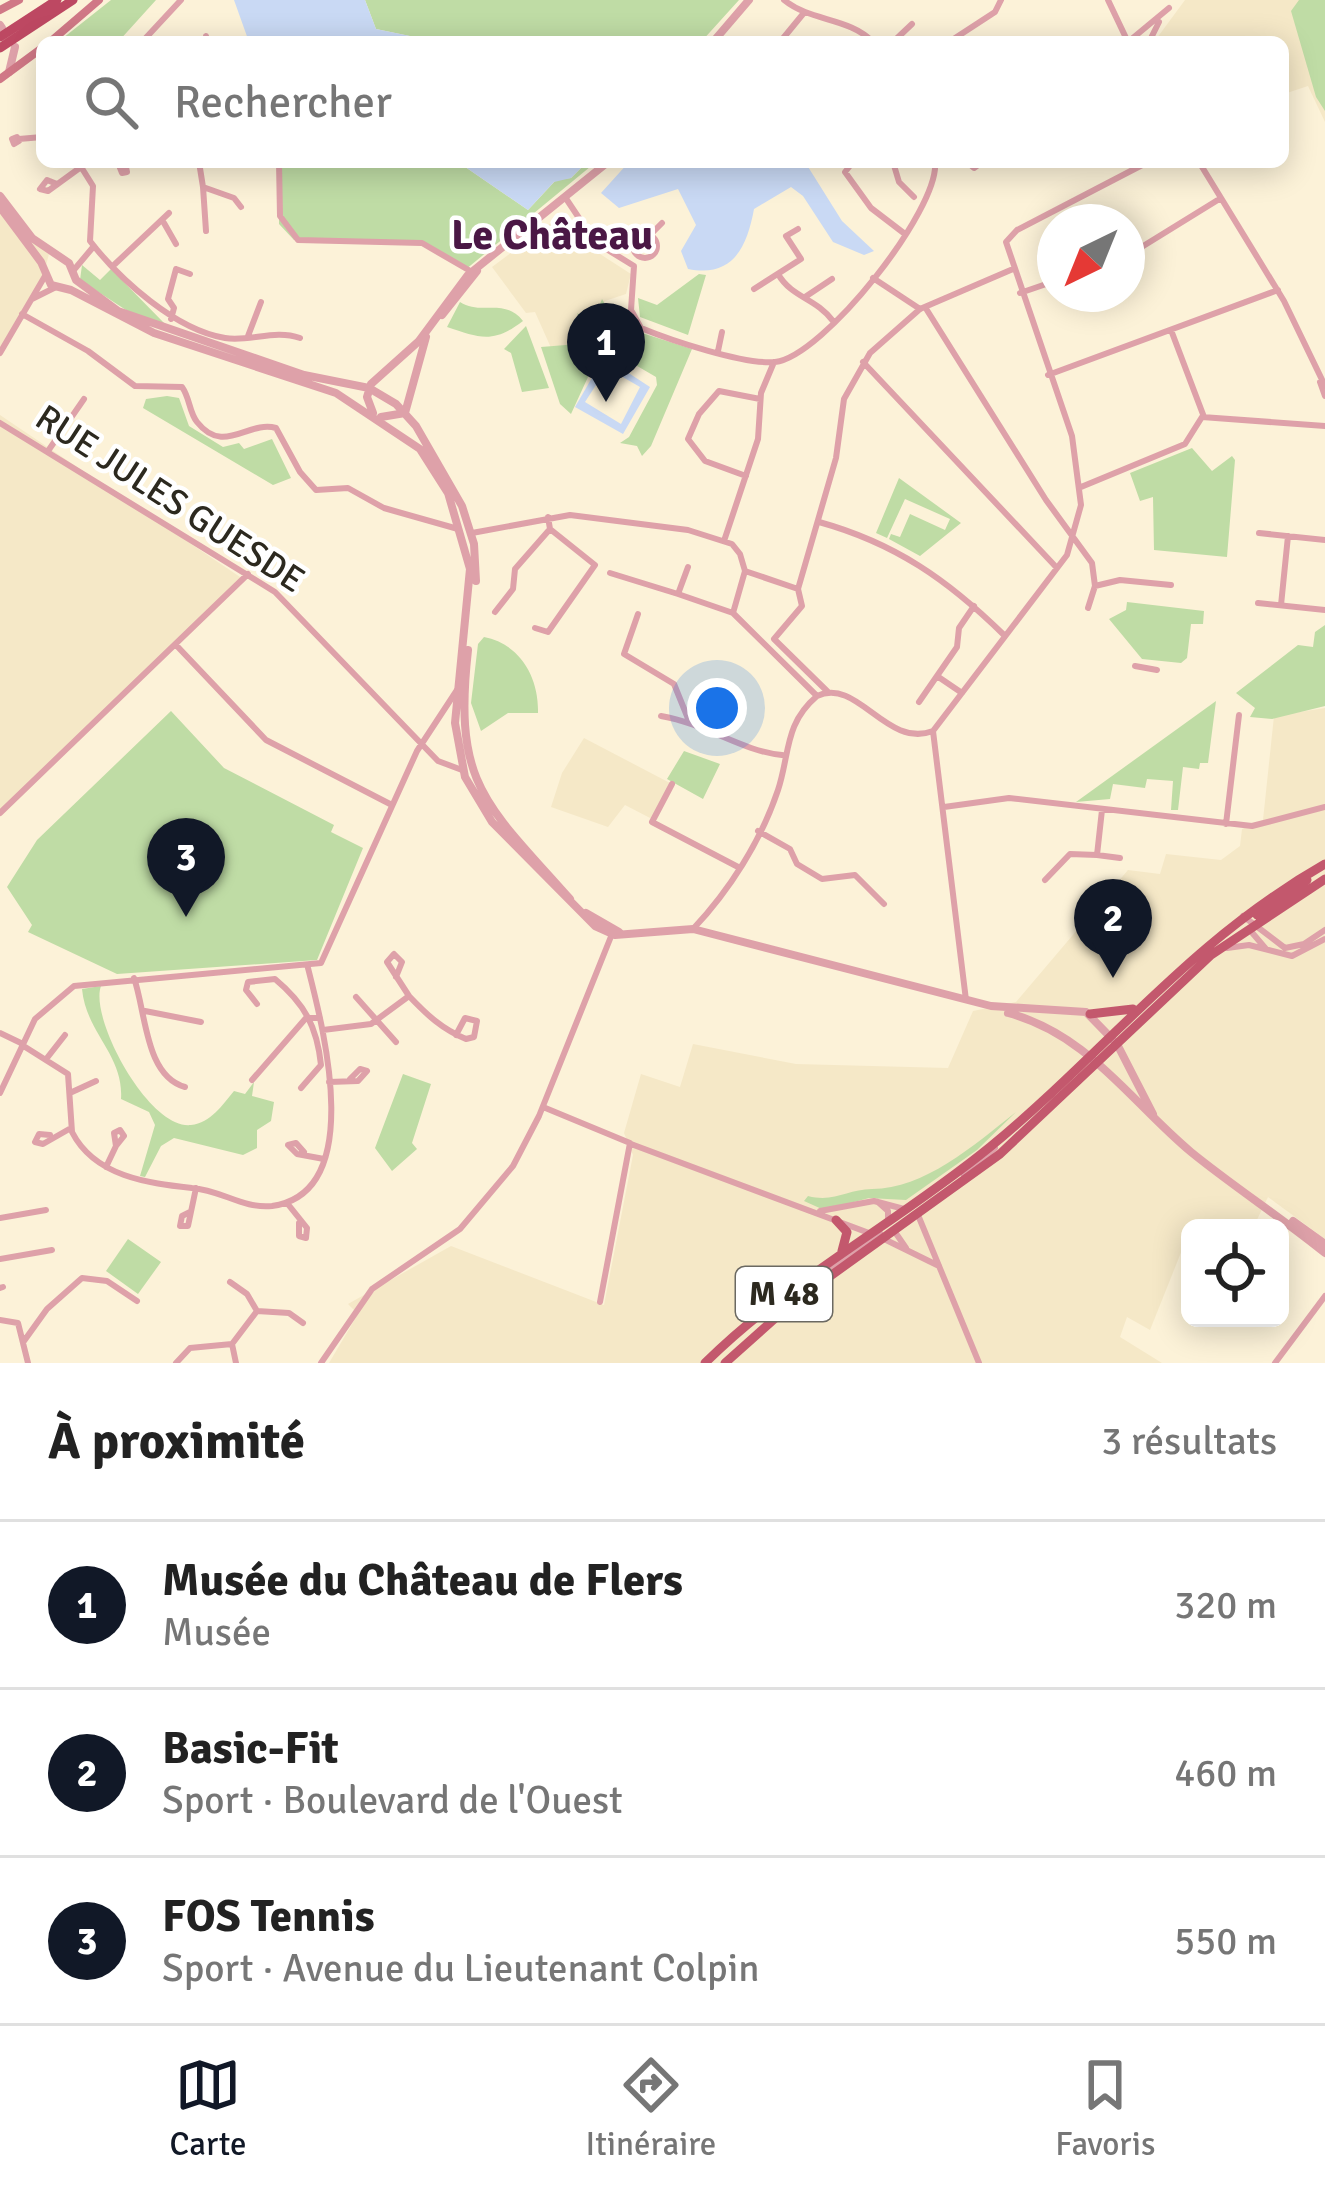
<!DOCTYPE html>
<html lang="fr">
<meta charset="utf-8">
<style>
:root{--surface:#fff;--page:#f6f6f6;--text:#222;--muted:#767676;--line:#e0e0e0;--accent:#111827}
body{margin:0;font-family:Signika,sans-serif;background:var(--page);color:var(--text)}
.controls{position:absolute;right:36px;bottom:36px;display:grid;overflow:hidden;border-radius:18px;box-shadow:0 6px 30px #0003}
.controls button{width:108px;height:108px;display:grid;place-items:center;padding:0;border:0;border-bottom:3px solid var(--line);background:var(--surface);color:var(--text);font:60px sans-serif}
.compass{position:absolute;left:1037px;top:204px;width:108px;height:108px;border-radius:50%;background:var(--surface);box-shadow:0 6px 30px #0003;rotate:223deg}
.you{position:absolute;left:717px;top:708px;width:42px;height:42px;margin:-30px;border:9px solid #fff;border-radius:50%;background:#1a73e8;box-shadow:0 0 0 18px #1a73e833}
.badge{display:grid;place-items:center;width:78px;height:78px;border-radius:50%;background:var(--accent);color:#fff;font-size:39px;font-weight:700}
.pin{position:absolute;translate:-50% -99px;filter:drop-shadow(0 3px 6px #0008)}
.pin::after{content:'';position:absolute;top:63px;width:42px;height:36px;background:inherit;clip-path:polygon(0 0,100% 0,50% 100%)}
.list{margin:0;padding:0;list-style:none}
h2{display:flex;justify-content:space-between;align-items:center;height:156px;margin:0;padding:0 48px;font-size:51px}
h2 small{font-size:39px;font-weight:400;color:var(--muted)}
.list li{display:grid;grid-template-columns:78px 1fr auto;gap:36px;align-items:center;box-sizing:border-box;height:168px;padding:0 48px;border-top:3px solid var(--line)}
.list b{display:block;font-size:45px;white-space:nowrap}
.list p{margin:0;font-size:39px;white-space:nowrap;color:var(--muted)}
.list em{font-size:39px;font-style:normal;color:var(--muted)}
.icon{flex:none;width:66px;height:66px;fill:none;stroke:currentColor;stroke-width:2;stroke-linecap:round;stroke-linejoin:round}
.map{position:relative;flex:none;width:1325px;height:1363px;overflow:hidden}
.search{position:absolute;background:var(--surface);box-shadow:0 6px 30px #0003;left:36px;right:36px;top:36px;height:132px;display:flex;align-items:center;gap:30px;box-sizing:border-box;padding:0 42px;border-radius:18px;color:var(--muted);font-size:45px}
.sheet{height:660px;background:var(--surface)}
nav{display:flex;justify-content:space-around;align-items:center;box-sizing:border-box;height:168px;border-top:3px solid var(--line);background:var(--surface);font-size:33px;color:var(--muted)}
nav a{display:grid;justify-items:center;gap:6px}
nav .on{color:var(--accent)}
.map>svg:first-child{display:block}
</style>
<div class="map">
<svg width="1325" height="1363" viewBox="0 0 1325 1363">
<rect width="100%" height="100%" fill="#fcf2d8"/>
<path fill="#f5e8c7" d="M1185,0H1325V122L1308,86L1287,93L1283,42H1154Z
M0,192L49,254L41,284L0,355Z
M559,217L570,219L600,254L631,274L626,294L605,301L594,322H583L585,334L578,344L552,350L535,312L526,313L492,267Z
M0,415L243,579L0,813Z
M1325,708V1239L1268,1197L1253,1228H1190V1253L1182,1250L1150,1330L1127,1317L1120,1337L1162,1363H329L358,1314L348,1304L451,1246L604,1305L633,1155L624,1133L641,1074L680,1087L693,1044L796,1064L948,1068L973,1011L1016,1002L1128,870L1160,874L1166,854L1221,860L1240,846L1242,829L1263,820L1274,716Z
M584,738L670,783L652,819L625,805L608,827L551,807L562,773Z"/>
<path fill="#bfdca5" d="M111,0H156L118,42H58Z
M365,0H739L701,42H439L376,29Z
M1299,0H1325V111L1316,97L1291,11Z
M279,162H458L528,210L556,180L571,178L587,162H596L465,270L420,240H294L279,224Z
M82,265L100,280L111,269L165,324L129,312L80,280Z
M699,274L706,275L688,335L640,317L638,298L657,305Z
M602,299L617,325L692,349L651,446L642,456L637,446L620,443L629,437L657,385L656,377L608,349L599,353L571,414L560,404L541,347L578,344L585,334L577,313L592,324Z
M460,302C481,316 504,297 523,321C493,344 480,338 447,327Z
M526,326L549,388L522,392L511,353L504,349Z
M167,396L179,398L189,426L223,447L239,443L244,449L272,439L291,478L273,485L143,408L146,399Z
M1192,448L1212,471L1232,456L1235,460L1227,557L1154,550L1153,497L1140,501L1130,473Z
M899,478L961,523L920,556L889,539L891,534L900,537L910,514L945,530L950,519L905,499L887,538L876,533Z
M1127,602L1204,611L1203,624H1191L1187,658L1181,663L1142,659L1109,619L1126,610Z
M1325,625V706L1272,719L1250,717L1255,708L1236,693L1298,645L1313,647L1315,632Z
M484,637C520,644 539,677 538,713H508L481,731L471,703L478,644Z
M1216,701L1208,763H1200L1199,769L1183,767L1178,810H1171L1173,781L1147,779L1145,788L1113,784L1110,799L1076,802Z
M171,711L224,768L334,825L331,832L363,848L317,960L117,974L28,932L32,925L7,887L37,840Z
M684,751L720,764L703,799L667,779Z
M101,986C89,1018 149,1130 191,1125C211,1123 222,1105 234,1091L245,1094L254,1082L252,1096L274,1102L271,1121L257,1130V1148L243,1155L174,1138L161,1146L145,1177L140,1176L155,1125L149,1112L121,1099C124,1055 86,1033 82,989Z
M403,1074L431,1084L412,1143L417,1149L392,1171L375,1148Z
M1016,1112L977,1150L906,1200L869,1198L824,1210L804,1201L808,1196C834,1203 848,1189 872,1189C924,1189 973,1146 1016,1112Z
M128,1239L161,1262L138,1294L106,1271Z"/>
<path fill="#c9d9f4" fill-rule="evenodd" d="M234,0H365L376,29L439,42H249Z
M458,162H587L571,178L554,182L528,210Z
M629,162H805L842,221L874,251L864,255L833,242L803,196L791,187L754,209C747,247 733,278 688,269L681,251L696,225L678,189L619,208L601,193Z
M604,357L650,387L623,434L575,407ZM607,368L640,387L621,424L585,402Z"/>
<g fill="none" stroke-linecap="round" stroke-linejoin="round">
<path stroke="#dea1a9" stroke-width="6" d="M784,0C811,22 849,17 873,42
M1108,0L1127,40
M206,36L207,42
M142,42L181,0
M780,42L803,14
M893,42L912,24
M949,42L995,12L1001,0
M1128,42L1169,8
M1149,42L1159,22
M17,137L19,141L14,144L12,139Z
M19,139L42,137
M78,162L93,186L90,241C120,280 176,330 225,338C251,342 274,329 300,338
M94,162H113
M185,162L198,163
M199,162L203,187L234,198L241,207
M259,162L279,163
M279,162L280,216L298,240L422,243L472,272
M853,162L845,172L871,208L905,234
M893,162L899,182L914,197
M967,162L974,168L982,162
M1199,162L1284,301L1325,386
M126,167L127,172L122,173L120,168Z
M57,184L47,180L40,189L48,191L81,167
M203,187L206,231
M567,200L595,242L634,266L631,310L641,328C670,340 744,365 775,362C823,357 940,209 935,162
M164,223L176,244
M633 246a12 12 0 1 1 24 0a12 12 0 1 1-24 0Z
M650,235L662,223
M1127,256L1221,198
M115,264L169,213
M73,271L94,246
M778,274C792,298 816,298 833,321
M873,278L920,309
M754,289L801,259L786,236L798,229
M1020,293L1055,281
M805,297L832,279
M32,299L56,287
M925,307L1046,500L1092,563L1095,586L1088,608
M22,314L88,351L135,386L182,387C190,398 189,412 197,422C224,456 248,420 276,428L300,472L316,490L348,488L384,508L458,529
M171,319L174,308L168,299L176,269L190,274
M1171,330L1204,417
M248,336L261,302
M718,351L722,332
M0,353L45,276
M863,362L1057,568
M1048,375L1278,290
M1320,382L1325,396
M0,423L275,592L438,761L462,770
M48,451L84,399
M746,476L705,461L688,439L699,414L719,391L760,399
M1081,487L1185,444L1202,417L1325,426
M819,522C895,543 948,580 1004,635
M472,533L570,515L688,530L732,544L740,554L745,571L733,613
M1259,533L1325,540
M724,541L758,439L761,393L774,362
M688,567L678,594L733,613L817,696
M745,571L798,589
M610,573L678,594
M1095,586L1120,580L1171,585
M1258,603L1325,610
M1281,605L1288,536
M495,612L513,589L515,569L550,529
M638,614L624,654L674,684L689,721
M535,628L548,632L595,565L550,529L548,517
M774,639L802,606L798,589L836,458L844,399L870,353L920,309L1013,269
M774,639L827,691
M176,645L266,740L390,804
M1135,666L1157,670
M937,676L962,693
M817,696C858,677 886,749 933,731L1067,555L1081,505L1072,436L1006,242L1017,230L1148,162
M919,702L957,647L959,628L974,606
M661,716C707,724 741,751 782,755
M933,731L966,1000
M672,784L652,822L740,868
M944,807L1009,798L1252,826L1325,807
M0,813L248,574
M1226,824L1239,715
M758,831L790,849L797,864L822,879L855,875L884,904
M1097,855L1120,858
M1045,880L1070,854L1097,855L1102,810
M1243,916L1285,948L1304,944L1325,930
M693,929C729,891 761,841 778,790C790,754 784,724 817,696
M1249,929L1266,949
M1227,948L1249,945L1292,956L1325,939
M396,977L402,962L394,954L387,962L409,996
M134,978C146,1012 145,1076 185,1087
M356,997L396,1042
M257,1004L246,990L248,982L275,979C305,1004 317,1027 321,1065L301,1088
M145,1011L201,1022
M323,1030L371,1024L409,996C427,1015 442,1029 466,1039L474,1037L477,1021L465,1018L456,1035
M0,1033L23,1044
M22,1045L68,1074L72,1132C95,1177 148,1183 192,1188C221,1190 243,1209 272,1206C367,1193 323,1027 308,968
M47,1058L65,1035
M252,1080L306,1018H320
M329,1082L358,1081L367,1071L360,1069L350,1079
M72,1092L96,1081
M0,1093L35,1019L74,986L321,963L417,751L457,690
M543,1107L630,1143L600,1302
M50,1135L39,1134L35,1142L43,1144L71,1128
M631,1144L869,1233
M304,1152L296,1143L288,1145L297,1154L324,1159
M106,1167L116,1146L114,1133L120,1130L124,1136L116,1146
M964,1175L995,1148
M878,1202L888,1211V1222
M287,1203L307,1228L306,1238L299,1236V1223
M820,1211L874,1201L904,1209
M190,1212L182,1216L180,1226H188L196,1188
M918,1215L979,1363
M0,1218L46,1210
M895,1232L906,1248
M884,1239L939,1266
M0,1259L52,1250
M230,1282L247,1294L257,1311L232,1344L236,1363
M0,1288L3,1287
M795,1297L880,1233
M257,1311L289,1313L303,1323
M0,1320L18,1323L28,1363
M24,1341L47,1309L82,1278L107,1281L137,1301
M176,1363L190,1348L232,1344
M321,1363L372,1289L460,1229L513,1166L539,1116L612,934
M1275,1363L1325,1296"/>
<path stroke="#dea1a9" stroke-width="8" d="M0,25L2,28
M713,42L749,0
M9,72L15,47
M0,196L32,238L69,263L76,280L118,311L304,375L369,388L396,404L416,426L462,506L474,544L476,581
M0,207L41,262L51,285L71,290L154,333L336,393L420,449L448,493L470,569L455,723L465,777L492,822L595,926L615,935L693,929L991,1006L1086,1012L1117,1044L1153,1114
M442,315L477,271
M373,413L367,397L371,384L419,341L468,275L608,162
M381,417L405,413L426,337
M468,650C453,785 485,803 570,899
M586,913L619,932
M1008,1013C1088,1034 1130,1101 1191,1152C1234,1187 1282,1218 1325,1253
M1293,1221L1325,1244"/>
<path stroke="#d07886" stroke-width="8" d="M0,10L19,0
M50,42L99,0
M0,79L42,48"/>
<path stroke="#c3586d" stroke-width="9" d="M1257,915L1307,880
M1090,1014L1133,1009
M836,1220L847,1232L842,1251
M705,1363C791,1278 897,1223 990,1147C1108,1050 1188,942 1325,864
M725,1363L790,1305L1000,1154L1211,955L1325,879"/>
<path stroke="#bd4862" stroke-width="9" d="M0,37L57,0
M0,48L73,0"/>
</g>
<g text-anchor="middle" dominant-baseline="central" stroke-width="9" stroke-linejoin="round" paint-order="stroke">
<rect fill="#fff" stroke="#6b6962" stroke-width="3" x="736" y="1267" width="96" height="54" rx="9"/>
<g font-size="33" font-weight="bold" fill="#2c291f">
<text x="784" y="1294">M 48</text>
</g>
<g font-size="36" fill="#2c291f" stroke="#fff">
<text transform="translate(170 499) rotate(33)">RUE JULES GUESDE</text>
</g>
<g font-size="42" font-weight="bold" fill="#4a1745" stroke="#fff">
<text x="552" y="235">Le Château</text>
</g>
</g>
</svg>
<div class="controls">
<button><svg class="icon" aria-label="locate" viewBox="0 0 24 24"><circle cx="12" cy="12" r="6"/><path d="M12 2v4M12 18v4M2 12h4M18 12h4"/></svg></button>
</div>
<svg class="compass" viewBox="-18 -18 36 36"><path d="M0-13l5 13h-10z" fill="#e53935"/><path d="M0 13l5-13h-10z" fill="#767676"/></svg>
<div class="you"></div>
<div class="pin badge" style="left:606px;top:402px">1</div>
<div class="pin badge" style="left:1113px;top:978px">2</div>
<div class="pin badge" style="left:186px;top:917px">3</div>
<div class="search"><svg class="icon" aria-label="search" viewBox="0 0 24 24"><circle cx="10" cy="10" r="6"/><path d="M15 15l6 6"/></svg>Rechercher</div>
</div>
<section class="sheet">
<h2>À proximité<small>3 résultats</small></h2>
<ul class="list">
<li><span class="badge">1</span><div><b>Musée du Château de Flers</b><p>Musée</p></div><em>320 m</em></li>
<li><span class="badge">2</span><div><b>Basic-Fit</b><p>Sport · Boulevard de l'Ouest</p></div><em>460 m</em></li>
<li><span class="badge">3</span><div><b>FOS Tennis</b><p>Sport · Avenue du Lieutenant Colpin</p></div><em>550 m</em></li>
</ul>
</section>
<nav>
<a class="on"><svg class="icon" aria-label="map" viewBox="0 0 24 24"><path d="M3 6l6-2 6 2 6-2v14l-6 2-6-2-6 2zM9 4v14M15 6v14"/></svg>Carte</a>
<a><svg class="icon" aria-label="directions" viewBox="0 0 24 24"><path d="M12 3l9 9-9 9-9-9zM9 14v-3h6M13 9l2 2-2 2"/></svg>Itinéraire</a>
<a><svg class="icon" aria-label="saved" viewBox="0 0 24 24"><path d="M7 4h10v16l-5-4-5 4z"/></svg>Favoris</a>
</nav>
